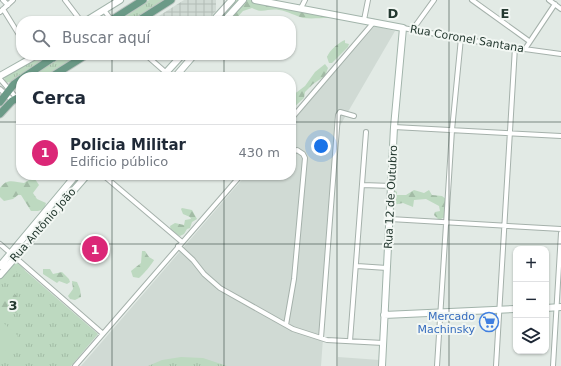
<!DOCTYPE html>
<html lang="es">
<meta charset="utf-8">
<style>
:root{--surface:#fff;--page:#f2f2f3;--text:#1f2937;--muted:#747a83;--line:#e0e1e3;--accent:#db2777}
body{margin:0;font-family:"DejaVu Sans",sans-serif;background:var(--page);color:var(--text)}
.controls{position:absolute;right:12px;bottom:12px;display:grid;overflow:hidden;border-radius:8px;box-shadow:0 1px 3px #0004}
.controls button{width:36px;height:36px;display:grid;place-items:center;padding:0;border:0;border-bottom:1px solid var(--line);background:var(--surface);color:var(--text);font:20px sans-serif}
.you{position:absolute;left:321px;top:146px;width:14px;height:14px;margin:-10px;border:3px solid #fff;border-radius:50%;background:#1a73e8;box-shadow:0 0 0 6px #1a73e833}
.badge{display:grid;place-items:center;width:26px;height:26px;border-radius:50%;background:var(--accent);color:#fff;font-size:13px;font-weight:700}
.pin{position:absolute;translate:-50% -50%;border:2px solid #fff;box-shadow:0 1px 4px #0006}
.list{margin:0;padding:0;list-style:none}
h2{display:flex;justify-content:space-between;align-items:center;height:52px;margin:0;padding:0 16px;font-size:17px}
h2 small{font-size:13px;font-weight:400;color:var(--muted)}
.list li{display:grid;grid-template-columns:26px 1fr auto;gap:12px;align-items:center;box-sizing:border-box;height:56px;padding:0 16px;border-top:1px solid var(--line)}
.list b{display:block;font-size:15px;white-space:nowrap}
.list p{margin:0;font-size:13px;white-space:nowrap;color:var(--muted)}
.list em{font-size:13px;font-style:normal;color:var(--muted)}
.icon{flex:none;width:22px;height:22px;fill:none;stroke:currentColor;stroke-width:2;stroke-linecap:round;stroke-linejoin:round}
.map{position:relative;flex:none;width:561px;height:366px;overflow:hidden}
.search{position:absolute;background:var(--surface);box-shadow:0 1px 3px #0004;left:16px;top:16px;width:280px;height:44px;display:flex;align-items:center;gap:10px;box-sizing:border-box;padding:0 14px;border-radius:16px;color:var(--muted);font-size:15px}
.panel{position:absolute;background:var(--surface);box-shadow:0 1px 3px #0004;left:16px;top:72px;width:280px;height:108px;border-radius:16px}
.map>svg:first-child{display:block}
</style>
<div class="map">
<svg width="561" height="366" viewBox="0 0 561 366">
<defs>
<pattern id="industrial-grid" width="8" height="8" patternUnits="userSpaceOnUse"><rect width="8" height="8" fill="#d0dad4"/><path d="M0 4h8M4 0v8" fill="none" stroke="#b2bcb6"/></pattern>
<pattern id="grass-tufts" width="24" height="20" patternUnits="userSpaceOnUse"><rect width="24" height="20" fill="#bdd9c0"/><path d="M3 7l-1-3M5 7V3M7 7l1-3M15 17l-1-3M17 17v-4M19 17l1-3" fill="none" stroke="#a2bba5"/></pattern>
<pattern id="forest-firs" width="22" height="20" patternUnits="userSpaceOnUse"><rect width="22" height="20" fill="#bdd9c0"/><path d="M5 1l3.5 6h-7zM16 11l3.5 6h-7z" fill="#a2bba5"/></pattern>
</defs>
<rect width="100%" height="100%" fill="#e2eae5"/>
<path fill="#d0dad4" d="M375,26L395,31L338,129L321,366H81L246,175H291V123Z
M338,357L380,360L379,366H338Z"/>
<path fill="url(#industrial-grid)" d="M184,0H216V11L207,21H151Z"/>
<path fill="url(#grass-tufts)" d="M149,0H165L133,21H119Z
M64,55H81L46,77H30Z
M34,58L46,60L10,82L6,83L4,79L6,76Z
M14,261L98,334L71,366H0V277Z
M181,357L203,358L227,366H148L162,360Z"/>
<path fill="url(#forest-firs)" d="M236,0H250L327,14L328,18C319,18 312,19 303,18C295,16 288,11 279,10C268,8 263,14 252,8L243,11L234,21H221Z
M345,40V43L349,44L348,47L332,63H329L327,57C329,51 339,42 345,40Z
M325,64L328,68L325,76L313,84L305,92L304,98L291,110L293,95L305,86L315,72Z
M32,178L35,179L39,185L33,193L37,199L46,203L44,209L38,211H31L21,195H18L13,199L4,201L0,197V188C7,178 14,182 24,183Z
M394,190L397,192V195H406L414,190L424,193L429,190L432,195L442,196L446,199L445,217L439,220L434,215L435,212L440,211L439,206L426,199L414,200L413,207L403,203L393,205Z
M182,208L192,210L197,219L192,222L190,228L187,229L184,234L180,236L171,231L170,226L175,223L184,225L185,220L191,219L190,217L183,214L181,209Z
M142,251H145L149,257L154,260C153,263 142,276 139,278L133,277L131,271L141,263Z
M14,260L24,269L26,275L23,276L10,267L8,269L11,270L16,278L13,279L8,274L4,277L1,276Z
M43,269H50L53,274L62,272L69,279L70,282L67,284L59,281L57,283L43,274Z
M72,281L77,282L80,289L81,297L75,300L70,299L68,296L73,289Z
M4,289C17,291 22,301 17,312L9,315L0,311V294Z"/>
<path fill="#bdd9c0" d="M0,320L18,336L0,357Z"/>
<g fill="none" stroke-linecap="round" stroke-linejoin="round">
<g stroke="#a5b1ab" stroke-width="6">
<path id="minor" d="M3,0L8,5
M65,0L81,21
M472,0L529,41
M549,0L561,9
M301,8L305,0
M3,9L21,38
M104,10L112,21
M0,12L13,0
M364,20L368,0
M403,28L502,46L561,54
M413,29L434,0
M525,49L555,4
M146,55L171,77
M0,79L21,103
M0,89L13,101
M291,119L374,22
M394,127L561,136
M103,175L182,242
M362,185L392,186
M390,219L561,229
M0,244L102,333
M178,246L193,260L204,274L220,288L293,329L327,340L383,343
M357,266L387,268
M286,325L294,279L305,158L303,154L297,150L291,153
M321,338L338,115L340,112L354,116
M350,341L366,132
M75,366L241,175
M437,366L452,130L461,38
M496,366L515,47
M553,366L561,233"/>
</g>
<g stroke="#a2b4ab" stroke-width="8">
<path id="secondary" d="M255,0L403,28L394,127L382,366
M86,21L120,0
M213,21L232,0
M224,21L243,0
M0,76L37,55
M162,77L182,55
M175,77L194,55
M0,266L76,175
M0,275L87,175
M546,308L561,307
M384,315L516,309"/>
</g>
<g stroke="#bdc4c1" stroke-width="9">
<path id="primary" d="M110,21L143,0
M138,21L171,0
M36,56L53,58
M24,77L57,55
M51,77L86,55
M0,102L14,84L21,79
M0,114L12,101L21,96"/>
</g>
<use href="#minor" stroke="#fff" stroke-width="4"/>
<use href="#secondary" stroke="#fff" stroke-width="6"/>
<use href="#primary" stroke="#6b9a87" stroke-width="7"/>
</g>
<path fill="none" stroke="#243930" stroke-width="1" stroke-opacity="0.55" d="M112,0V21M224,0V21M337,0V366M449,0V366M112,55V77M224,55V77M0,122H21M291,122H561M112,175V366M224,175V366M0,244H561"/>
<defs>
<g id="supermarket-ring" transform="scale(1)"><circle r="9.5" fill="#f2f7f3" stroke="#3f7fe0" stroke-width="1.5"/><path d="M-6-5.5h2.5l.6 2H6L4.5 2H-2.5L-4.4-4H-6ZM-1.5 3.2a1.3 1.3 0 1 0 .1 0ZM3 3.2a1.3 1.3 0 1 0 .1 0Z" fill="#3f7fe0"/></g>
</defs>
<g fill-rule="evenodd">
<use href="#supermarket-ring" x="489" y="322"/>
</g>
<g text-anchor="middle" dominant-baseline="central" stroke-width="4" stroke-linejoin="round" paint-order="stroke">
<g font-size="11" fill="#243930" stroke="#f2f7f3">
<text transform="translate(467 39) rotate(10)">Rua Coronel Santana</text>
<text transform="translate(391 197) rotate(-87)">Rua 12 de Outubro</text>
<text transform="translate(43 225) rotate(-49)">Rua Antônio João</text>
</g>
<g font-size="11" fill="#366cbe" stroke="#f2f7f3" text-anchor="end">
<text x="475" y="316">Mercado<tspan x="475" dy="13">Machinsky</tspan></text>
</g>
</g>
<g font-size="13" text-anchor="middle" font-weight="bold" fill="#243930" stroke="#f2f7f3" stroke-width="4" stroke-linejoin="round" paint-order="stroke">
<text x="393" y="18">D</text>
<text x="505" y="18">E</text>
<text x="13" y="310">3</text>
</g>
</svg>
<div class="controls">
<button>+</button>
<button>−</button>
<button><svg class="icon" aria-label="layers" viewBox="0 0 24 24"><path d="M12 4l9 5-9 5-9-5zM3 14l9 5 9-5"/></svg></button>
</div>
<div class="you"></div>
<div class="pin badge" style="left:95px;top:249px">1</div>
<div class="search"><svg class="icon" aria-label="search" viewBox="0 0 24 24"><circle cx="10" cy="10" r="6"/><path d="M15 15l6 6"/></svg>Buscar aquí</div>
<section class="panel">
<h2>Cerca<small></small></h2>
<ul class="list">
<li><span class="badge">1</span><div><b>Policia Militar</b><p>Edificio público</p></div><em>430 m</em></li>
</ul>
</section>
</div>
